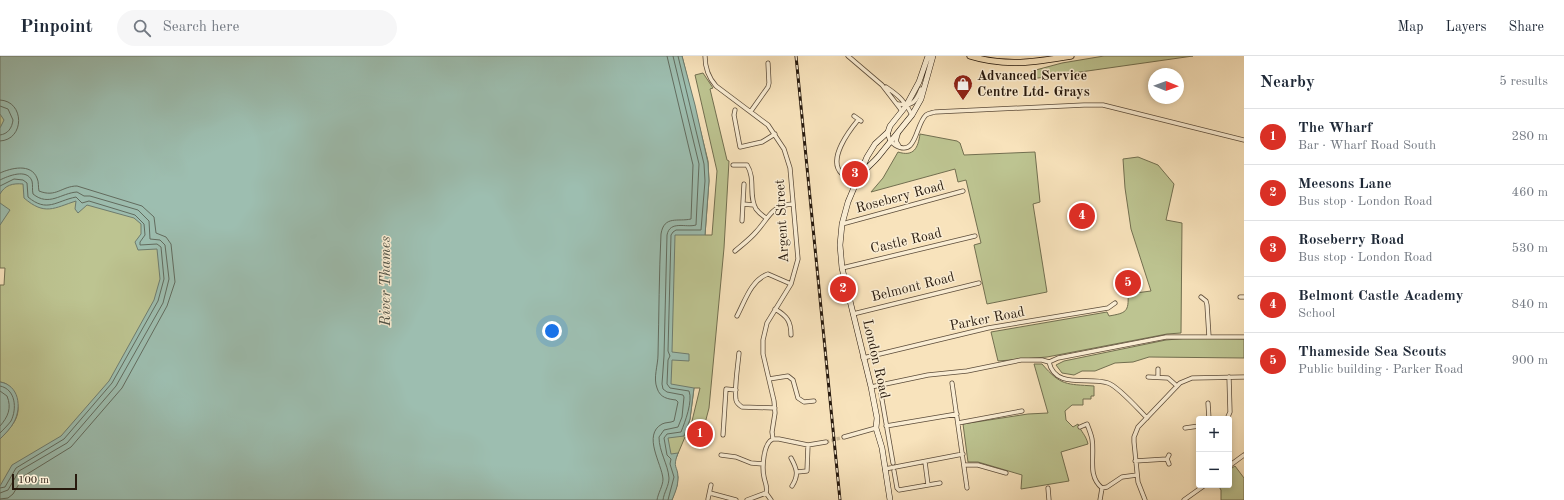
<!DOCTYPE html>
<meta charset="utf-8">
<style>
:root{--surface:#fff;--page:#f6f6f7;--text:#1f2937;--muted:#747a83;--line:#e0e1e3;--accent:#d93025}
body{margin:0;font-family:"Old Standard TT",serif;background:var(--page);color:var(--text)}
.controls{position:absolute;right:12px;bottom:12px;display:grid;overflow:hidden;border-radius:4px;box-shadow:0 2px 6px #0003}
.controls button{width:36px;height:36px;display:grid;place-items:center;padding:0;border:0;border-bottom:1px solid var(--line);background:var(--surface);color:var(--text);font:20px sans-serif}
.compass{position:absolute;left:1148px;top:12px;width:36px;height:36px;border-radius:50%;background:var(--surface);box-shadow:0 2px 6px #0003;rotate:91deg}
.scale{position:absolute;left:12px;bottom:10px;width:65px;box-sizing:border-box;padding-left:4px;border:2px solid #281a0e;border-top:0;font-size:11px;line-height:14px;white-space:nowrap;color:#281a0e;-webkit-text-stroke:3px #faedd3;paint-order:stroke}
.you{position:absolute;left:552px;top:275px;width:14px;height:14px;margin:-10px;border:3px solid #fff;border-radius:50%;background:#1a73e8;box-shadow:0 0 0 6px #1a73e833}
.badge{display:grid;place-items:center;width:26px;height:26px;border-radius:50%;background:var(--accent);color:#fff;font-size:13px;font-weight:700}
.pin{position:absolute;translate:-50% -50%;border:2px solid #fff;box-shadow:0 1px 4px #0006}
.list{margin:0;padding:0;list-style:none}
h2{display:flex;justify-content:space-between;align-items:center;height:52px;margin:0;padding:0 16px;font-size:17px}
h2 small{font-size:13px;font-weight:400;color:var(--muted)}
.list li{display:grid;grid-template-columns:26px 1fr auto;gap:12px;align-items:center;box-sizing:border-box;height:56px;padding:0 16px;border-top:1px solid var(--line)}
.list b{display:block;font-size:15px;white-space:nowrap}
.list p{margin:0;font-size:13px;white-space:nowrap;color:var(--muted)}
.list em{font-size:13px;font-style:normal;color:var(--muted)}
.icon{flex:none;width:22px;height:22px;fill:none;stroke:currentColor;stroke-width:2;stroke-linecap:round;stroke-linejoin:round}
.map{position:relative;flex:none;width:1244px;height:444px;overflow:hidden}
header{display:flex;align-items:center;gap:24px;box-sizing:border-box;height:56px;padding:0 20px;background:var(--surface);border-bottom:1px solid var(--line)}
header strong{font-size:19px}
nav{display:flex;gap:22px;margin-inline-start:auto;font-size:14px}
.search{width:280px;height:36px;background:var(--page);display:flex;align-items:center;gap:10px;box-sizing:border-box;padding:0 14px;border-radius:22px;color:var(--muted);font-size:15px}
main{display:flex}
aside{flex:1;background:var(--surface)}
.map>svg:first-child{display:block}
</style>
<header>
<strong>Pinpoint</strong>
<div class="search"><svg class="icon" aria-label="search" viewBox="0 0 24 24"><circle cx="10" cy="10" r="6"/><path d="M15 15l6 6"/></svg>Search here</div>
<nav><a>Map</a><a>Layers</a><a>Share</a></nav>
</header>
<main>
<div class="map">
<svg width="1244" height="444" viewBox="0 0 1244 444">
<rect width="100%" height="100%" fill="#f8e3bc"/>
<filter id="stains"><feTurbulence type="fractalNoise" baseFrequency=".005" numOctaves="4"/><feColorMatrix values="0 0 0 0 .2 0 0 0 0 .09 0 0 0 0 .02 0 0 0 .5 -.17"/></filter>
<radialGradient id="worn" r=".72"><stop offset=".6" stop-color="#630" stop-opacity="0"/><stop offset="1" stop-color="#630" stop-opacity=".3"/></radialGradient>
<path fill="#bdc491" stroke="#726f50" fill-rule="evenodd" d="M682,0L708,105L709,125L705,179H712L717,115L695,19L703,17L713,32L710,33L727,104L729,105L724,192L709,352L703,375L694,373L690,382L685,381L674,407L678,421L677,430L672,444H597ZM694,332H700L692,365L685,380L690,363Z
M1104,0H1193L1031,23L1032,15L1062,7Z
M0,8L124,70L179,266L0,444V383C14,368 24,358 14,338C10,331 8,327 0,326V229H4L5,212H0Z
M920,78L957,85L960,87L964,99L1035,96L1040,146L1033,148L1047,236L987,248L974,189L981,187L966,124L958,126L955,113L871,136L883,122L898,96C914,101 918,92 920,78Z
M1138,101L1158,109L1174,128L1166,164L1182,167L1181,277L1167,278L1047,301L998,305L991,276L1107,256L1109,260C1126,257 1129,256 1128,238L1151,235L1131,173L1125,132L1123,103Z
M1189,282L1244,283V302L1149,301L1133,306L1115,307L1095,315H1082L1074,319L1062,317L1056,309L1064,305L1166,284Z
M1034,308H1042C1061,330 1066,328 1094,330V340H1091V343H1083V349H1072L1065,355L1066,364L1073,371L1078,368C1081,376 1086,379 1088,388L1061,396L1069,425L1021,433L1022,419L978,406H968L963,368L1028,358L1048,357Z
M1235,410L1244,422V444H1221V434L1218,429H1229V414Z"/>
<path fill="#9dbeb0" stroke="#6e7c6f" d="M0,0H682L695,49L708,107L709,125L705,179H675L672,296L689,298V305L672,304L671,328L694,332L690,363L684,380L668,382L671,398L678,397C672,413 678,409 678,422C678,430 675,437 672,444H0V430L12,409L61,380L109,325L154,244L160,223L157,193L138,194L135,186L141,178V168L134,162L87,149L78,157L75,153L76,145C54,152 45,160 24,142L23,128C13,127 5,129 0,138V72L4,64L0,58Z
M0,147L10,154L0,169Z
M0,326C19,329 22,351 14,366C11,372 5,378 0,383Z"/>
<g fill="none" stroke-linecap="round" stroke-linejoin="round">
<path stroke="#626c5f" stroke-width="1" d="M0,44C25,45 25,84 0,85
M0,50L8,53L13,64C12,72 8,78 0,79
M0,117C11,112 31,107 37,122C39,126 38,131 39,135C56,142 62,130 77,130L142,150L154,161L156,177L166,181L171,188L175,226L167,250L122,332L71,391L24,420L13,438L8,442L0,443
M0,124C8,120 27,112 32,125C33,129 32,134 33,138C49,151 61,137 77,136L84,140H90L138,154L149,165L150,183L160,184L165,189L169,223L163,247L116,330L67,387L19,415L8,434L0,437
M0,130L14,123L23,124L27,127L28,141C47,157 56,145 76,141L82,147L89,145L135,159L144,168L145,179L140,186V189L157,188L161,191L164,223L158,245L112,327L64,383L16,412L5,431L0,432
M0,330C16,333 17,353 11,365C8,369 4,373 0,377
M0,335L7,340C12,352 8,361 0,370
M657,444C658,437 663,430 663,423C662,408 642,379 662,368C666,366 670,367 674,365L678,346L676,344C668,343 660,342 657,332C653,322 658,309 658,299C659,259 659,218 661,178C664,159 678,166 691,163L693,109L667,0
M663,444C664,436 669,430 669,422C668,408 659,396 659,381L664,374L678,371L682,361L684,341L683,339L667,336L663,333L662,328L664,300L667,179C670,164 686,172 696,169L699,108L673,0
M668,444L674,421L670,408L671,403L667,399L664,382L667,378L681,376C685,366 693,345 689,335L670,332L667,328L668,304L670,300L668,295L671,179L673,176L676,174H701L705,125L704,108L678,0"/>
<path stroke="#cebb99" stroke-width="3.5" stroke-dasharray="3.5 2" stroke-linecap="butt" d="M826,386L844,381"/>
<g stroke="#5c4c3a" stroke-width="5">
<path id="street" d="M705,0C705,12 708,21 716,30L768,69L784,93L790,112L798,203L791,228L767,267L763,284V298L774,345L775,357L772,376L773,383
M848,0L882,29L902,55
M886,31C898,39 906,46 912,59
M898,48C912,51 916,46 921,33
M735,54L734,59L740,91L762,86L775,78
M751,55L768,31L769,27L768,7
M854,60L861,65
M888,76C888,82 890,86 895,89C917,102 915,69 926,59C929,57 932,57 935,56L1084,49H1103L1244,84
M898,78L896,85L899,90
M733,109H747C756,123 748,140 756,153C759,157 763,160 766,162
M857,125C852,123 846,122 842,118C827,104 849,75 858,64
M743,148L754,149
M742,165L744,128
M842,168L963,135
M735,195C742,189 750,183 756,176C769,162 771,149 793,148
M842,212L975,180
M1201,241L1206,245L1207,249L1209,281
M1240,241H1244
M775,253C787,260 791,265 791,279
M853,258L979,227
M737,260C745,245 751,224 768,218L791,228
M739,297C738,309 734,333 736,344C737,348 739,349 742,351L775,352
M863,302L988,272L1108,252L1115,247
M1049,306L1058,302L1166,281H1244
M1049,306C1055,334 1090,320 1108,327C1119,331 1138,353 1147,362
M1158,313V321
M1148,321L1168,322L1177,330
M769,323L788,320L793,324L798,342L804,346L814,345
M952,327L967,432
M871,331L928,319L967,315L1021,304H1042L1049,306
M881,338L893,407
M1208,347L1209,363
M1227,363L1230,356L1229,321
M958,367L1022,355
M886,370L957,358
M1080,371L1087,368C1089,373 1091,378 1092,383C1095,400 1087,420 1102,432L1107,431L1122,421L1137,419
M1185,372L1199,370
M723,379L726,333L736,334
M844,381L876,372
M773,383H779L808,389L826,386
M721,399L736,401L751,407L763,408
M1169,399L1167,403L1169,408
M791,402C797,413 799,419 792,430
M1135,405L1167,403
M925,406L928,429L940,427
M965,409H978L1006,417
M1229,410L1244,399
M885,413L963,398
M894,415L897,432L899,434L928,429
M797,416L807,415L808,389
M1048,432L1049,444
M710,437L736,444
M708,443L711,429
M747,444L766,437
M771,444L766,437C768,431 765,427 764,421C762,412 763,387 773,383
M1100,444L1102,432
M1145,444L1138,426L1134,386V381L1138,371L1180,327L1192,322L1244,321
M1184,444L1205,429"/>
</g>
<g stroke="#281a0e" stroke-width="6">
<path id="secondary" d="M863,117C867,111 873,107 878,101L912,59L921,43L933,0
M890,444L882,392L876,372L877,362L871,331L842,212L840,189L842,168L848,146L867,101L875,88L888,76L890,70L906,50L919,26L928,0"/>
</g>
<g stroke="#281a0e" stroke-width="7">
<path id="primary" d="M970,0C1005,11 1036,6 1071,0"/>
</g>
<use href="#street" stroke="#faedd3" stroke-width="3.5"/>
<use href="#secondary" stroke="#faedd3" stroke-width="5"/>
<use href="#primary" stroke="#f8e3bc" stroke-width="5.5"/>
<g stroke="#281a0e" stroke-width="3">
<path id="rail" d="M796,0L840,444"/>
</g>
<use href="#rail" stroke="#faedd3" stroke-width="1.5" stroke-dasharray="4.5" stroke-linecap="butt"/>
</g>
<defs>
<g id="shop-pin" transform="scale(1)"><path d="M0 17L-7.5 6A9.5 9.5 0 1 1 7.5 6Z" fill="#8f2418" stroke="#faedd3"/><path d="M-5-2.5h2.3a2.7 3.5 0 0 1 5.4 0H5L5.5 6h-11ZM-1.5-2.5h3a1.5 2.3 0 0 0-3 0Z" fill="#fff"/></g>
</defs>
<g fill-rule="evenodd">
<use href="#shop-pin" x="963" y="28"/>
</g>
<g text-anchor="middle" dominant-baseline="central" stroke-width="3" stroke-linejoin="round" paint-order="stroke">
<g font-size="14" font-weight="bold" fill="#281a0e" stroke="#faedd3" text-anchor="start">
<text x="977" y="20">Advanced Service<tspan x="977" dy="16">Centre Ltd- Grays</tspan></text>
</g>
<g font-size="14" fill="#281a0e" stroke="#faedd3">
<text transform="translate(900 141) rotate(-15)">Rosebery Road</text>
<text transform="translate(782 165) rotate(-93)">Argent Street</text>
<text transform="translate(906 185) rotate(-13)">Castle Road</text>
<text transform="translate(913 231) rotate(-14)">Belmont Road</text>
<text transform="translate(987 263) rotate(-11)">Parker Road</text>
<text transform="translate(876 303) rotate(77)">London Road</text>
</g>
<g font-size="15" font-style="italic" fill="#515347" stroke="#faedd3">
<text transform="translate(386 225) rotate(-90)">River Thames</text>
</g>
</g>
<rect width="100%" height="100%" filter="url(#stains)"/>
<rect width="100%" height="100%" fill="url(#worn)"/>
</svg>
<div class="controls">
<button>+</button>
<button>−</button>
</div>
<svg class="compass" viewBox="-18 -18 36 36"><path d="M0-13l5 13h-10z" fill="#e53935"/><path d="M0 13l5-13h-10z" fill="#747a83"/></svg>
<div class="scale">100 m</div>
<div class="you"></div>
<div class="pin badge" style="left:700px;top:378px">1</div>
<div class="pin badge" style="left:843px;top:233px">2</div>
<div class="pin badge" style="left:855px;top:118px">3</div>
<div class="pin badge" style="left:1082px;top:160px">4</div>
<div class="pin badge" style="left:1128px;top:227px">5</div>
</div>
<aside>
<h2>Nearby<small>5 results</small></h2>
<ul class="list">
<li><span class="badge">1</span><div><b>The Wharf</b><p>Bar · Wharf Road South</p></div><em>280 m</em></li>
<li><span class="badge">2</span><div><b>Meesons Lane</b><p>Bus stop · London Road</p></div><em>460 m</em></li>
<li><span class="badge">3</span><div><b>Roseberry Road</b><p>Bus stop · London Road</p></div><em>530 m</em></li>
<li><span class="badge">4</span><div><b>Belmont Castle Academy</b><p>School</p></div><em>840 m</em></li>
<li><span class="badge">5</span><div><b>Thameside Sea Scouts</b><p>Public building · Parker Road</p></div><em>900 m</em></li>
</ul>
</aside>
</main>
